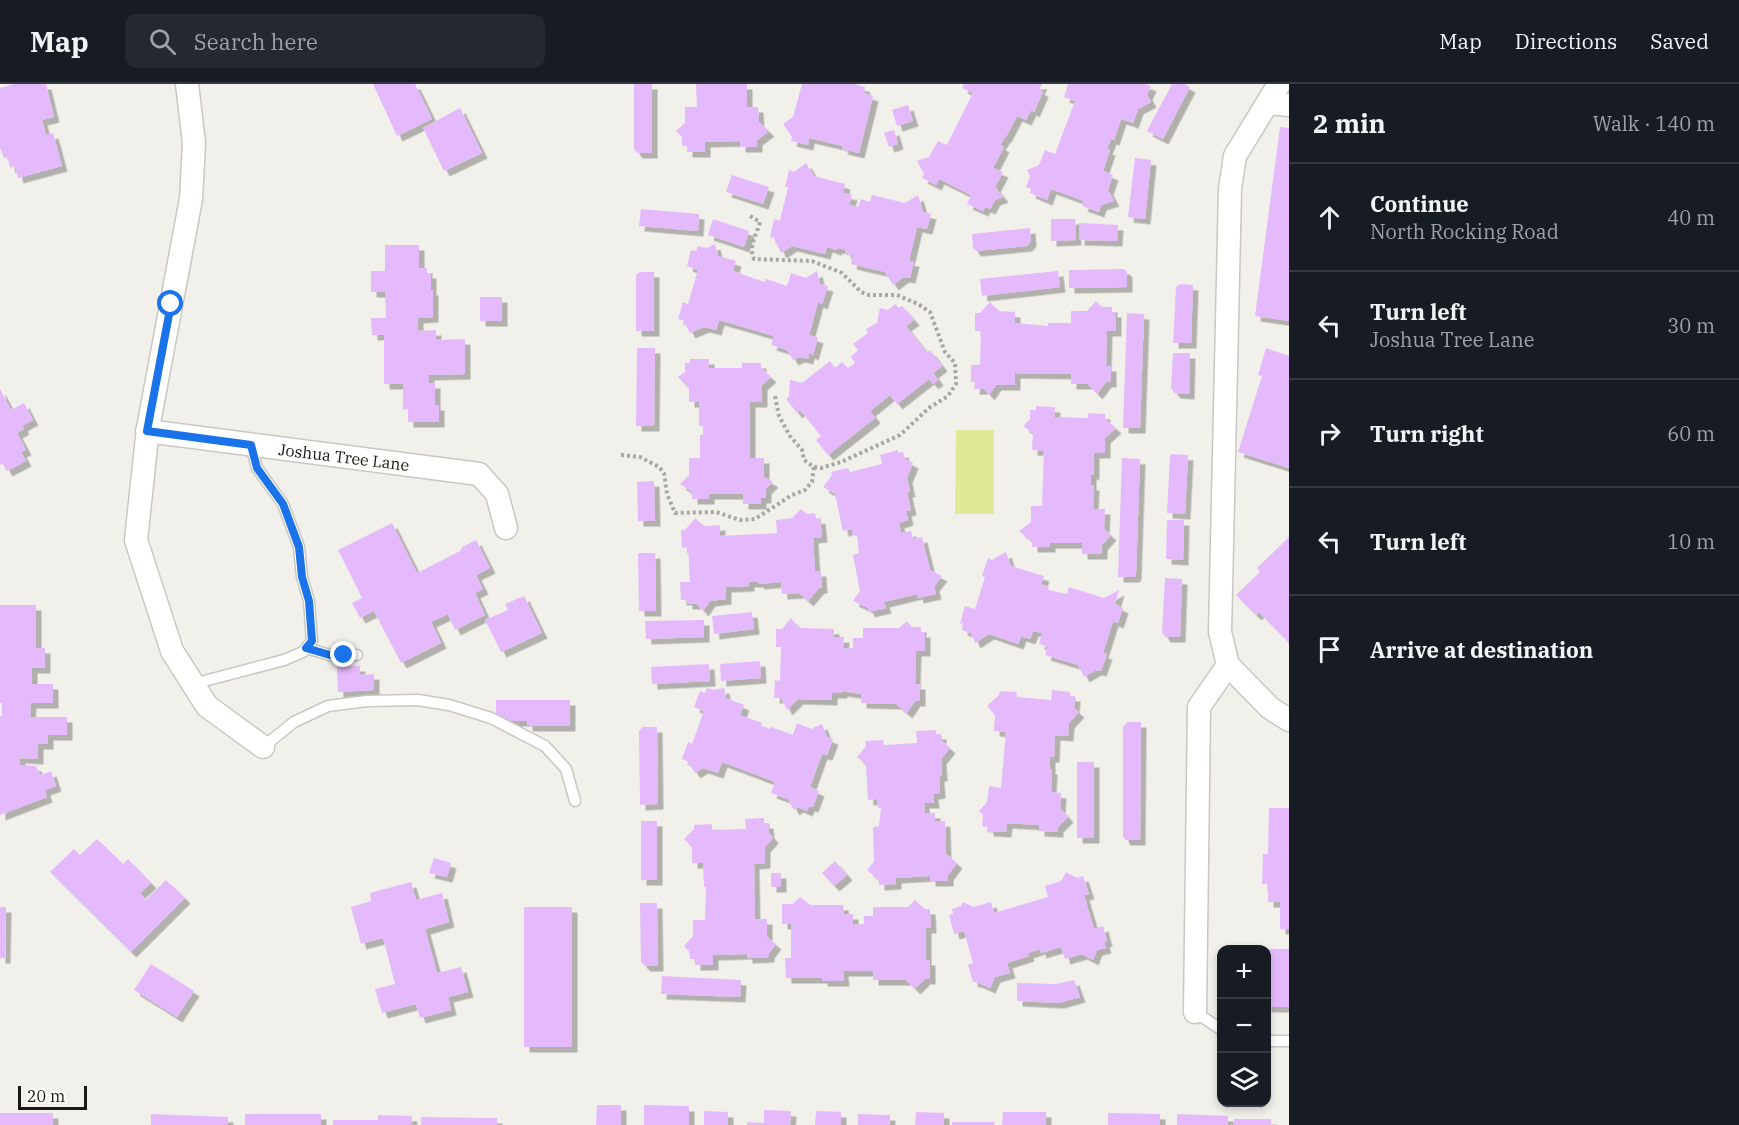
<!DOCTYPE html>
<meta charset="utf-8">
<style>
:root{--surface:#171b24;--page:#242831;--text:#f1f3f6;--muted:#9ea1a6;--line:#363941}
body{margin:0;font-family:"IBM Plex Serif",serif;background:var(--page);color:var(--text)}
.controls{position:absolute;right:18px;bottom:18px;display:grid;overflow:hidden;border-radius:12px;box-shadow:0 3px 9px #0003}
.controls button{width:54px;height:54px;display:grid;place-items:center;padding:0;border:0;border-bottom:2px solid var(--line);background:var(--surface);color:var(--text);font:30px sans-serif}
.scale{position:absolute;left:18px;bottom:15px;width:69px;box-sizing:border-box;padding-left:6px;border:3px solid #191917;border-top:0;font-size:16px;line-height:21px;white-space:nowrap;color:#191917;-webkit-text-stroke:4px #fffdf9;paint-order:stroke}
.stop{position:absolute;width:18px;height:18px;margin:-14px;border:4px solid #1a73e8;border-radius:50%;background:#fff}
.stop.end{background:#1a73e8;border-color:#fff;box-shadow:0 2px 6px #0008}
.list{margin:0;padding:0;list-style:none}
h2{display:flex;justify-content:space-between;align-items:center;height:78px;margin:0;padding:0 24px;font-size:26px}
h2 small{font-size:20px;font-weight:400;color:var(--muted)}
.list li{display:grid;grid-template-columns:39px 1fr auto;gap:18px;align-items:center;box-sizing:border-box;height:108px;padding:0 24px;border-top:2px solid var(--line)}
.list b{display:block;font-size:22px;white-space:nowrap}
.list p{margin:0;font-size:20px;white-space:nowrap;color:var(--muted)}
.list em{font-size:20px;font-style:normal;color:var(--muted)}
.icon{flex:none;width:33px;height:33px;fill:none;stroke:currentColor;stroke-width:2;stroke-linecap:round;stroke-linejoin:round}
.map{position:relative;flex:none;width:1289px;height:1041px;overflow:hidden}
header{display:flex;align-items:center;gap:36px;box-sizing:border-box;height:84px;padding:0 30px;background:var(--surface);border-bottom:2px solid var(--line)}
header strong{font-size:28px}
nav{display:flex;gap:33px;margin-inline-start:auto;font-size:21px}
.search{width:420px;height:54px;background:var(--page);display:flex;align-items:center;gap:15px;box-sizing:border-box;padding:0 21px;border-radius:12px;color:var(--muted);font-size:22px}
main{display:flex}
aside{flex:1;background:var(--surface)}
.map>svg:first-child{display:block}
</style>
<header>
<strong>Map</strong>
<div class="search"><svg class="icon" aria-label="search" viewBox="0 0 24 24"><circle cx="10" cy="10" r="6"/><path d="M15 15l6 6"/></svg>Search here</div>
<nav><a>Map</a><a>Directions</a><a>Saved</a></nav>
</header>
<main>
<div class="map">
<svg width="1289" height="1041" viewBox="0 0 1289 1041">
<defs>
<filter id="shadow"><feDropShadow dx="5.5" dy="5.5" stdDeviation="0" flood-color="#0004"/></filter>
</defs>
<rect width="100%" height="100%" fill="#f2f0eb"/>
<path fill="#e0e996" d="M956,346H994V430H955Z"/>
<path fill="#e5bafc" filter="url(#shadow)" d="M14,0H46L54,33L42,36L46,51L53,49L62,82L18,94L15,82L10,84L8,73L4,74L0,64V4Z
M373,0H415L432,35L397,52Z
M634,0H652V69H637L634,65Z
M696,0H747V23H758L759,38L769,47L757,56V63H740V57L705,58V68H687V62H682V53L676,47L685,39V23H697Z
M802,0H855L865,3L864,9L873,12L859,69L842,65L843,62L809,54L808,61L791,57L792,53L783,40L793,33Z
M964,0H1042L1039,5L1043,8L1034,28L1031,26L1026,36L1017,32L1006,53H1005L1000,61L1004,63L993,84L1003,88L995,103L1003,113L995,116L990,125L985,123L983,127L967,120L971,111L939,95L936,101L922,94L924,90L917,77L929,73L938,57L947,61L973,9L962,4Z
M1068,0H1146L1151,2L1147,11L1151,18L1138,25L1133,39L1121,35L1114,56L1111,55L1107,65L1110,66L1103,87L1113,91L1108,106L1114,117L1101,121L1099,128L1082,122L1084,117L1051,105L1047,116L1030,109L1031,105L1026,103L1030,92L1027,86L1039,81L1045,66L1055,70L1075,17L1064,13Z
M1172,0H1184L1190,3L1163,55L1147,47Z
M908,21L913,37L897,42L892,26Z
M460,24L482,69L444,87L423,44Z
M1280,43L1289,44V237L1255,232Z
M894,46L898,60L889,63L884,49Z
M1135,74L1151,76L1145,135L1128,133Z
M806,79L814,92L845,100L843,109L852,111L849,121L858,123L861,115L870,118L872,111L905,119L918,111L923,128L931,130L927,145L917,143L909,177H914L910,194L904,193L893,201L885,188L851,180L853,171L845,169L846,166L837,164L836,166L827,163L825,170L792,162L781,169L774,154L770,153L774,135L780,137L788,103H785L789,86L794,88Z
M732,91L769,103L763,120L726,108Z
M641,125L699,130L698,147L639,142Z
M713,135L749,147L744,163L708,151Z
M1051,135H1075L1076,156L1051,157Z
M1079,139L1118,141L1117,157L1079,156Z
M1030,144L1031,157L1027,162L976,167L973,164L972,150Z
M715,160L718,172L736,177L733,187L765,198L766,195L787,202L791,189L806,194L817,187L820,200L828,202L822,220L818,218L809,251L818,254L813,271L809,269L808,275L799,273L793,276L787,266L771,261L774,252L719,236L716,246L704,243L690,249L683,236L678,235L683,218L688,220L698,186L687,182L691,166L696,167L698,162L707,164Z
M385,161H419V184H427V189H431V206H433V233L418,234V247L436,246V256L465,255V290L429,291V299H435V321H439V338H408V325L403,326V300H384V251H372L371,234H386L385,208H371V187H385Z
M1124,185L1127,188V203L1069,204V186Z
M1058,187L1060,203L982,212L980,195Z
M640,188H654V247H636V191Z
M1180,200L1193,201L1191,259H1173L1176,203Z
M480,213H502V237H480Z
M1096,217L1102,223H1112V228H1116V247H1107L1106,282H1111V298H1106L1097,310L1088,300H1071V290L1015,289V301H996L989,311L984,305H974L975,298H971V281H980L981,247H975V229H980L990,218L999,227L1015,228V239L1048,242V239H1071V227H1087Z
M895,220L899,224L902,222L914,236L906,242L927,269L930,266L942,282L933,289L938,296L933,300L929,295L897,320L890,311L870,327L875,334L828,371L816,356L821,352L800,326L797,329L786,315L789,312L790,296L802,299L830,277L835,284L842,278L848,284L855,279L851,273L858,266L853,260L868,249L866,245L877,239L880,224L888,226Z
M1127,229L1144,230L1140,344H1123Z
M637,264H655L654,342H636Z
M1266,264L1289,272V384L1238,368L1262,292L1258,291Z
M1173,269H1190L1189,310L1175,309L1171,304Z
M690,275H709V284H742V279H761V284L771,293L762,301V318H750V374H764V393L773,398L766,405V414H761V420H743V410H709V415H692V408L680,400L689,391V374H700V351H703V342H699V318H689V305L678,293L685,288V279H690Z
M0,305L11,326L24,319L33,336L22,342L24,345L17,349L26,366L21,368L26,377L7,387L3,380L0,381Z
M1036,322L1055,323L1054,333L1088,334V329L1105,330V335L1116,344L1105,354V369H1094V391L1091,390V401H1094L1093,425H1105L1104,445L1111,451L1102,461V470H1082V459H1050V463H1032V457L1019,447L1031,438V422H1042L1044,367L1032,366L1033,349L1023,342L1030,335V326H1036Z
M898,366V369L903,368L905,375L913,379L907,394L910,408H907L911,426L906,427L908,436L899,439L901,449L911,447L913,455L922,453L930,486L942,492L934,502L936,510L918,514L917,510L884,518L886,524L869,528L868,524L853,517L860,507L853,471L859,469L857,451L853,452L852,445L843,447L835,410L823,403L832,391L831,388L848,384L850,388L882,380L880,371Z
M1172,370L1188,371L1185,430L1167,429L1170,372Z
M1122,374L1140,375L1136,490L1134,493H1118Z
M654,397L655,437H638L637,398Z
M801,425L807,430L815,429L816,435L820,434L822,453L813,454L815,487H821L822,504H819L808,517L799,509L782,510L781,498L759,500L758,498H749V502L726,503V515L710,517L703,527L697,520H687V516H681L680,498H690L688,463L682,464L681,446H685L695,434L704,442L720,441V452L777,449L776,436L792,434Z
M1167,436H1184L1183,476L1166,475Z
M392,439L417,489L460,467L462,463L476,456L490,484L476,491L483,505L475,509L485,531L455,546L448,530L431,538L441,559L401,579L374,527L360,534L352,519L362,514L338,466Z
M1289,453V559L1259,528L1256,531L1236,511L1260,488L1257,484Z
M1006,468L1011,482L1044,492L1041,500L1049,503L1048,506L1067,510L1069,503L1104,514L1119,506L1115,520L1123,524L1118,539L1113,537L1103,569L1107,570L1101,587L1096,586L1084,593L1078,581L1045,571L1048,563L1039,560L1042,549L1033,547L1030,555L1021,552L1018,560L989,550L975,559L971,549L962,546L963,539L960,540L965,522L975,525L985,493L982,492L988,474L992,476Z
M638,469H655L656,527H639Z
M1165,494L1182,495L1180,553H1165L1162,548Z
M524,512L542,549L501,568L485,536L508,526L505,520Z
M0,521H36V564H45V584H32V600H53V619H31L30,633H67V651H48V660H38V675L20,674V681L36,682L40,691L51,687L56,702L45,706L47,713L0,731V632H2V619H0Z
M752,528L754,545L714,550L712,532Z
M791,534L799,544L834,545V553H844L843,564H853V554H863V544H899L907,537L912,543H921V548H925V567H916L915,600H920V617H915L907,629L896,620L861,619V610L842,607V609H832V616L798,615L787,626L781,614H774L775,596L780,597L781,563H776V545H782Z
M704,536V553L646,555L645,537Z
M760,577L761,594L721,597L720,580Z
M709,580L710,597L652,600L651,583Z
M360,582V591L374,590V606L338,608L337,583Z
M707,604L714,606L724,604L726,614L744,621L740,631L762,639L761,642L770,645L771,643L793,651L797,639L811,645L822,640L827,653L833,655L827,671L822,670L810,703L819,707L813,723L809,722L807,727L798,723L794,726L788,715L771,709L775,698L722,678L718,689L703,684L695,689L687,677L682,675L688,658L692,660L704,627L694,623L700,607L705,609Z
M1052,606L1070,608V612H1075L1074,624L1079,628L1069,639L1068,652L1055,651L1054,673H1050V685H1052L1051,708L1061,709L1060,724L1068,733L1058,743V748L1039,747V741L1007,739L1006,748L988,747V743L982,742L983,731L979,727L987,718L989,702L1001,704L1006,648L994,647L995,631L987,622L999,611L1000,607L1017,608L1016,613L1051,616Z
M496,616H570V642H527V637H507V634H496Z
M1127,638H1141L1140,756H1125L1123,752V643Z
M643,643H657L658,720L640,721L639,647Z
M936,646V650H941V656L950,664L941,675L942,692H939L940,709L933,710L934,719H924L925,729H935V738L945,737L946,770L957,779L948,791V797H930V792L896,794V800L879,801V796L867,786L874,778L873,743L879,742L881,724H878L877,715L868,716L866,680L857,673L866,662L865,657L883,656L884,661L917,659L916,647Z
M1077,678H1094V754H1077Z
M1269,724H1289V845H1280V818H1268V800H1262L1263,770H1268Z
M764,734V739H768L769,749L773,754L765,763V779L754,780L755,835H767V853L776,860L769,869V873L747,874V870L713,871V881H695V875H690L689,867L684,862L693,852V836H705L706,803H704L703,779H692V763L684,755L694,745V741L712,740V746L746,745L745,735Z
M641,737H657V796H641Z
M97,755L123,780L128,775L151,799L140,809L146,816L166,796L185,814L131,868L50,788L74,765L80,771Z
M434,774L451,779L447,793L429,789Z
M835,777L847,791L834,802L822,789Z
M1066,788L1077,794L1083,792L1089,810L1084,811L1094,845L1103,842L1107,857L1104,858L1106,864L1097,866L1093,876L1082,870L1065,875L1061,863L1041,869L1040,865L1028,869L1029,872L1007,879L1010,889L995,893L990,904L976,898H973L968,881L973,879L964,847L954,850L949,831L953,830L952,825L961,822L963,818L974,823L991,818L994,829L1048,813L1045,802L1061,797Z
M771,789H781V803H771Z
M411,798L416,816L442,809L449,838L425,845L437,889L461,883L468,908L448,913L451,926L420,934L416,920L382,929L375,905L395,900L383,854L361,860L351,823L371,817L370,809Z
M800,813L810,821H843L844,830H853V841L864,840V832H873V823H908L915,816L924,825H930L931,844H926V876H930V895H925L915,905L906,896H873V887H843L844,897H822V894H786L785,874H791V840H782V820H793Z
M640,819H657L658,882H645L641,878Z
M0,823H6L5,874H0Z
M524,823H572V963H524Z
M1266,865H1289V923H1266Z
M151,880L194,907L177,933L134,906Z
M662,892L741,896L740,913L661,910Z
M1074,896L1080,913L1059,919L1017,917V899L1056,900Z
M597,1021H621V1041H596Z
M644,1021L689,1022V1041H644Z
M764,1026L791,1027L790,1041H747V1038L764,1039Z
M704,1027L728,1028V1041H704Z
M816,1027L841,1028V1041H815Z
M916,1028L944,1029V1041H915Z
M1003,1028H1046V1041H1002Z
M0,1029H53V1041H0Z
M1108,1029L1160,1030V1041H1108Z
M151,1030L228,1033V1041H151Z
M245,1030H321V1041H245Z
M858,1030L890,1031V1041H858Z
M1177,1030L1228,1032V1041H1177Z
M378,1031L412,1032L411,1041H333V1036H378Z
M421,1033L497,1034V1041H421Z
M1234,1035H1271V1041H1234Z
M952,1038H995L994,1041H952Z"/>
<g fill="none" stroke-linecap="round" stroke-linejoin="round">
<g stroke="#c9c7c2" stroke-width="13">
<path id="lane" d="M306,564L330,571H357
M193,600L284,576L303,568L312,557L309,517L302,493L299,463L283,420L257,384L251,361
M263,663L294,638L328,622L367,617L418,616L449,621L491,634L545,662L566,685L575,717
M1195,928L1222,946
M1266,957H1289"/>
</g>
<g stroke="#c9c7c2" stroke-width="25">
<path id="street" d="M187,0L194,59L191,115L148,344L136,456L172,567L207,622L263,663
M1279,0L1235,72L1230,105L1220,548L1228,581L1270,624L1289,636
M1268,19L1289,21
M147,347L479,390L497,410L506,444
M1195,928L1199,623L1228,581"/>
</g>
<path stroke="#a8a7a3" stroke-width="4" stroke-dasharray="3 3" stroke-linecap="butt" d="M750,132L760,138C757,151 748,161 754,175L812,177L842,189L861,208L869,211H897L918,220L930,228L945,268L955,279L956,300L948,312L929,324L900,351L841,378L821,384L814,383L804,376L802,366L790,352L779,332L775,312
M621,371L640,373L659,383L664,389L667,410L675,429L716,428L740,436L755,435L792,411L805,406L812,398L814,383"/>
<use href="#lane" stroke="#fff" stroke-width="10"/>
<use href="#street" stroke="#fff" stroke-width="22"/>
</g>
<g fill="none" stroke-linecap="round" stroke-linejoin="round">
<path stroke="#1a73e8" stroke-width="8" d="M171,220L147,347L251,361L257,384L283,420L299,463L302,493L309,517L312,557L306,564L330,571H344"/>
</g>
<g text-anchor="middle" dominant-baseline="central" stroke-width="4.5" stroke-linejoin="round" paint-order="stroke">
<g font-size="16" fill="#191917" stroke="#fffdf9">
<text transform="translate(344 373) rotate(7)">Joshua Tree Lane</text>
</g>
</g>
</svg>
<div class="controls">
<button>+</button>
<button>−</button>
<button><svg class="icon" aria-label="layers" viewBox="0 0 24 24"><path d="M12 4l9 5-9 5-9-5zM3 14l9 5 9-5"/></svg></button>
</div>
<div class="scale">20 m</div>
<div class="stop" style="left:171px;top:220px"></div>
<div class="stop end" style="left:344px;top:571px"></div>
</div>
<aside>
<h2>2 min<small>Walk · 140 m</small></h2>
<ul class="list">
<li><svg class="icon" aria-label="ahead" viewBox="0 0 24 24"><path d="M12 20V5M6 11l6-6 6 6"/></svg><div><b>Continue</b><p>North Rocking Road</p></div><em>40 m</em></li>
<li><svg class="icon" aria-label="left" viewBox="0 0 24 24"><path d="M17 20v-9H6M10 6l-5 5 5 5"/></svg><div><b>Turn left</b><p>Joshua Tree Lane</p></div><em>30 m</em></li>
<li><svg class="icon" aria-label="right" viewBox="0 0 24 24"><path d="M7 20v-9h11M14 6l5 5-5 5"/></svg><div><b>Turn right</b></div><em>60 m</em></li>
<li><svg class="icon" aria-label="left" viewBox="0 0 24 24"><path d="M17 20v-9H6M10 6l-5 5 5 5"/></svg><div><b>Turn left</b></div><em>10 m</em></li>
<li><svg class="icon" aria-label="arrive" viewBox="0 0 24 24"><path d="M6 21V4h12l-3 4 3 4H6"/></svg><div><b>Arrive at destination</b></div></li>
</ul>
</aside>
</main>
